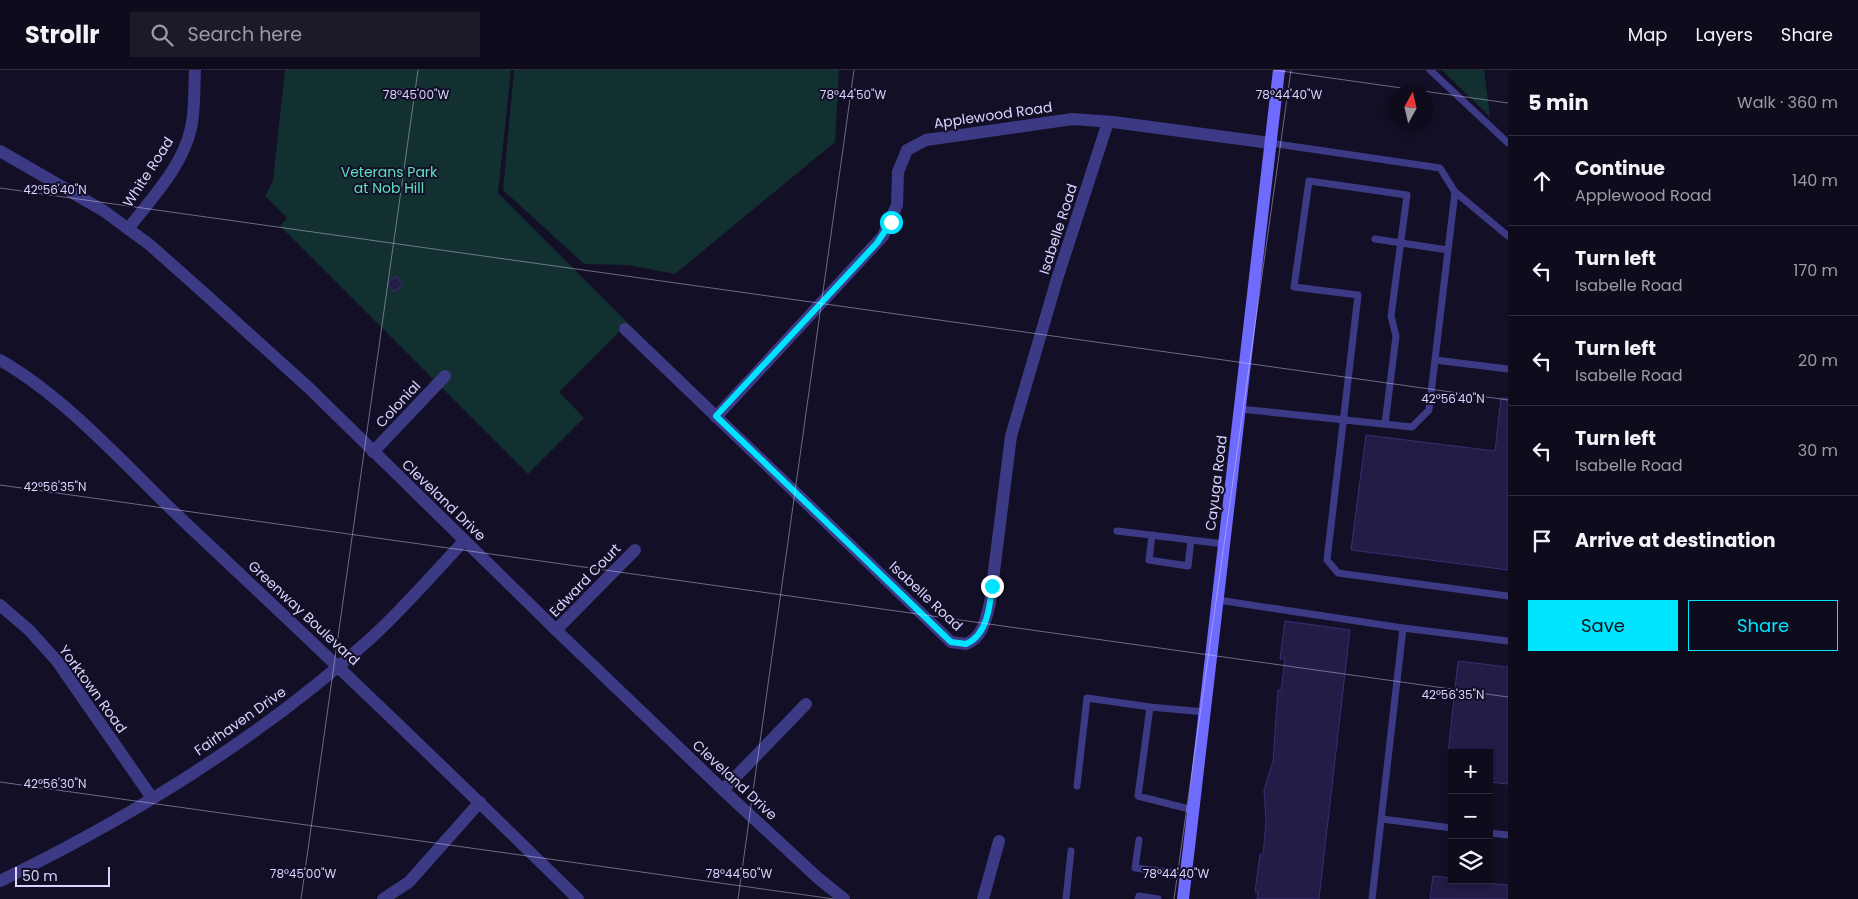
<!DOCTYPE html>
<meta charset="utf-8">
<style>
:root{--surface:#0e0b1c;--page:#1c1929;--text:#f1f3f6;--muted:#9b9ba3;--line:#2e2b3b;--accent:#00e5ff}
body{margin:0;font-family:Poppins,sans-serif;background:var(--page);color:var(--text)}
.controls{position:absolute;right:15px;bottom:15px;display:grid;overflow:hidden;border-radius:0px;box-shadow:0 2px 8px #0003}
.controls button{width:45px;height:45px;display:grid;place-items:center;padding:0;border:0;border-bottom:1px solid var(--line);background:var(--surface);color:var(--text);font:25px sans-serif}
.compass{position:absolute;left:1388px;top:15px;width:45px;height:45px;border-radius:50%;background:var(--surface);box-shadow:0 2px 8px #0003;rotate:8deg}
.scale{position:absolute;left:15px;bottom:12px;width:95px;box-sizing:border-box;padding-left:5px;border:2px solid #d9d4ff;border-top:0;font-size:14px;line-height:18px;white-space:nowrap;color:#d9d4ff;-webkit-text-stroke:4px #130f26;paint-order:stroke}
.stop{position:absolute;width:15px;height:15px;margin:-11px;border:4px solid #00e5ff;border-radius:50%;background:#fff}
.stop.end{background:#00e5ff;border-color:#fff;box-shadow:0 1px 5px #0008}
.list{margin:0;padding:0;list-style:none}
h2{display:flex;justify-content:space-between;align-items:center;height:65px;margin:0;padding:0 20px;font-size:21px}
h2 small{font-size:16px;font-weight:400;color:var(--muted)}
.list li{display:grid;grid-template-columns:32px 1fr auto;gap:15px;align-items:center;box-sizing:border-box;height:90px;padding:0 20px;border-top:1px solid var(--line)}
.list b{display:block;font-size:19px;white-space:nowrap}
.list p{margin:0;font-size:16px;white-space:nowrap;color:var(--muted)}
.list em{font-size:16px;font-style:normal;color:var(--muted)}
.actions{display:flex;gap:10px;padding:15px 20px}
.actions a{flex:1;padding:11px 0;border:1px solid var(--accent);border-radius:0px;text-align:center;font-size:18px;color:var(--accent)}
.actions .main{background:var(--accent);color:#111}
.icon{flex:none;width:28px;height:28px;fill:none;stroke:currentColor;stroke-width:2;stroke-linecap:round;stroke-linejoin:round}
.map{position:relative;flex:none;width:1508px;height:829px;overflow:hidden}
header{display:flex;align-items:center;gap:30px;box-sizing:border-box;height:70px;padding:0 25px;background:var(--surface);border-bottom:1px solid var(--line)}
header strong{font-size:24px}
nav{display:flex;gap:28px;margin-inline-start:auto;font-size:18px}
.search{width:350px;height:45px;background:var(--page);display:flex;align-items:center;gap:12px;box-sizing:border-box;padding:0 18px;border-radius:0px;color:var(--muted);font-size:19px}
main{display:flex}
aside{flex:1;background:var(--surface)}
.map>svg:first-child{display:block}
</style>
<header>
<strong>Strollr</strong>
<div class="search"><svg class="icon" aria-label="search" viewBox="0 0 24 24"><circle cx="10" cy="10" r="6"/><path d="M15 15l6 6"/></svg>Search here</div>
<nav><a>Map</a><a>Layers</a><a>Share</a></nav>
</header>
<main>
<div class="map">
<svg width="1508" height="829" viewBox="0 0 1508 829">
<rect width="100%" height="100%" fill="#130f26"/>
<path fill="#12302f" d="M285,0H511L498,123L628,253L559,322L584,348L528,404L280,156L287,148L265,126L273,111Z
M514,0H839L835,72L675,204L628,195L584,194L503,120Z
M1442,0H1484L1490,47Z"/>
<path fill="#241b47" stroke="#3b2d73" d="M396,206L403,215L394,222L387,213Z
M1501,328H1508V500L1351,480L1366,365L1495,381Z
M1285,551L1350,560L1319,829H1257L1258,822H1255L1260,784L1263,785L1266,752L1264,720L1273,691L1278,620L1281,621L1285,589H1280Z
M1458,591L1508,597V714L1489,712V683H1448Z
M1433,806L1452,808V810L1508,815V829H1430Z"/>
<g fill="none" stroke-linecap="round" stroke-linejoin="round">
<path stroke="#3d3a85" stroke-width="7" d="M1430,0L1508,73
M1454,121L1508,166
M1375,169L1448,180
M1435,290L1508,299
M1240,339L1412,357L1429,340L1455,122L1440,98L1270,73
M1385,354L1396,266L1391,246L1407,125L1309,111L1294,217L1358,225L1327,490L1338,503L1508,526
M1117,461L1224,474
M1152,465L1149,490L1188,496L1191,470
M1218,530L1403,558L1508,571
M1077,716L1087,628L1150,637
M1193,740L1138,726L1150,637L1205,642
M1382,749L1452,758
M1489,763L1508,765
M1139,770L1135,798L1186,804
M1066,829L1071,781
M1138,829L1139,826L1158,829
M1372,829L1403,558"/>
<path stroke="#3d3a85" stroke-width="12" d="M128,159C151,129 183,96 191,58C195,40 194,19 195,0
M625,259L951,572L966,574C983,567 986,549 990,533L1011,366L1057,209L1108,52
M0,290C70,330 132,403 191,458C321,580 451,704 578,829
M716,347L883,166L897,135L898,102L907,80L926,70L1073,49L1113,52L1270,73
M373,382L445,306
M0,535L29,560L57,591L152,728
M556,560L635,480
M723,720L806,634
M0,811C132,747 260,668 370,569C403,539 433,504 464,471
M383,829L409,812L480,732
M983,829L999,771"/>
<path stroke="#3d3a85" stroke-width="12" d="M0,81L104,141L150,175L204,223L309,318L556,560L723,720L818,808L844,829"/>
<path stroke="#6f6bff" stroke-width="12" d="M1183,829L1279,0"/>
</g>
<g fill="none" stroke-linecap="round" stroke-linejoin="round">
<path stroke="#00e5ff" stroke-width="6" d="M891,152L877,173L716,346L951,572L966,574C987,565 990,537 992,516"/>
</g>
<path fill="none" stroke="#d9d4ff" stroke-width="1" stroke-opacity="0.45" d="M1274,0L1508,33M0,118L1508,330M0,415L1508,627M0,712L834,829M301,829L418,0M738,829L854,0M1174,829L1291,0"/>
<g text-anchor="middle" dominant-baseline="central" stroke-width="4" stroke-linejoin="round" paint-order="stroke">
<g font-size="14" fill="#d9d4ff" stroke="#130f26">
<text transform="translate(993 45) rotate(-8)">Applewood Road</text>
<text transform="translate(148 102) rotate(-57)">White Road</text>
<text transform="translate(1058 159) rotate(-72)">Isabelle Road</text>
<text transform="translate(398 334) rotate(-47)">Colonial</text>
<text transform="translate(1216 413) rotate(-83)">Cayuga Road</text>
<text transform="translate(444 430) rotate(44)">Cleveland Drive</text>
<text transform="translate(585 510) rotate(-46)">Edward Court</text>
<text transform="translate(926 526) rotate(43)">Isabelle Road</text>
<text transform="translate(304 543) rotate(43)">Greenway Boulevard</text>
<text transform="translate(93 619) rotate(54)">Yorktown Road</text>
<text transform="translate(240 651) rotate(-35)">Fairhaven Drive</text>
<text transform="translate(735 710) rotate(43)">Cleveland Drive</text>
</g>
<g font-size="14" fill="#5fe0c0" stroke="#130f26">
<text x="389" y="102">Veterans Park<tspan x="389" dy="16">at Nob Hill</tspan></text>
</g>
</g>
<g font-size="12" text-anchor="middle" fill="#d9d4ff" stroke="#130f26" stroke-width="4" stroke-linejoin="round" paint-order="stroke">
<text x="416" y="29">78°45'00"W</text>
<text x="853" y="29">78°44'50"W</text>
<text x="1289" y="29">78°44'40"W</text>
<text x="55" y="124">42°56'40"N</text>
<text x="1453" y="333">42°56'40"N</text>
<text x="55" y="421">42°56'35"N</text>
<text x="1453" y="629">42°56'35"N</text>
<text x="55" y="718">42°56'30"N</text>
<text x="303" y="808">78°45'00"W</text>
<text x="739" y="808">78°44'50"W</text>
<text x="1176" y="808">78°44'40"W</text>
</g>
</svg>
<div class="controls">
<button>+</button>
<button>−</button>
<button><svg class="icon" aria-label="layers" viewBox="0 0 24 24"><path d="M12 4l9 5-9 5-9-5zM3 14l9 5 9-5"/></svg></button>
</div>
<svg class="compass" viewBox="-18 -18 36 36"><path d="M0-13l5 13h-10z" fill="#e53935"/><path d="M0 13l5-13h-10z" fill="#9b9ba3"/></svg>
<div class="scale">50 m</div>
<div class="stop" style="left:891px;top:152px"></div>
<div class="stop end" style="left:992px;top:516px"></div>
</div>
<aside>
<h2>5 min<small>Walk · 360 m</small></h2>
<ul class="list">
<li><svg class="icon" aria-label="ahead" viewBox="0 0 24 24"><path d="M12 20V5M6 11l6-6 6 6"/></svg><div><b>Continue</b><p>Applewood Road</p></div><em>140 m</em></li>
<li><svg class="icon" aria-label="left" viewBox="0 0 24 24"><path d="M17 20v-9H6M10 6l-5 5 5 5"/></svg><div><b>Turn left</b><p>Isabelle Road</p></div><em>170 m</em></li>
<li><svg class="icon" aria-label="left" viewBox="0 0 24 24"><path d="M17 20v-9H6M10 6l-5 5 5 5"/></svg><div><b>Turn left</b><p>Isabelle Road</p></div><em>20 m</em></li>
<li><svg class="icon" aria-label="left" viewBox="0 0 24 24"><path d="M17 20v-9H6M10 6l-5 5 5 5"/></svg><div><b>Turn left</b><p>Isabelle Road</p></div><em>30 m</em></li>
<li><svg class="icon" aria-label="arrive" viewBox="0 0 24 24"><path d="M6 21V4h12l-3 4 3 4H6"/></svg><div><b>Arrive at destination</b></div></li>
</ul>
<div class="actions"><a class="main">Save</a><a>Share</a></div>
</aside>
</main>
